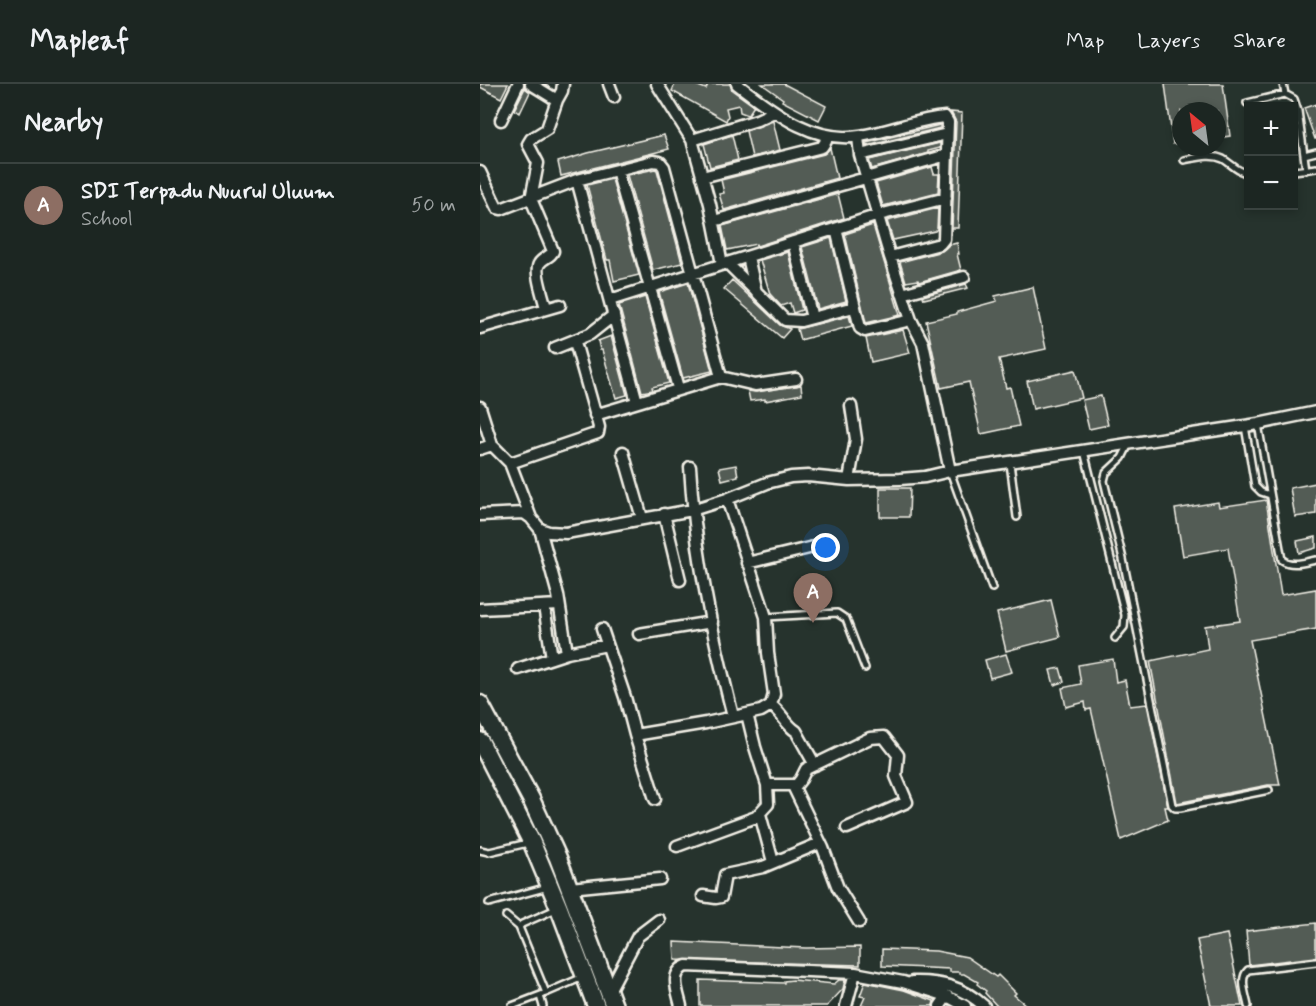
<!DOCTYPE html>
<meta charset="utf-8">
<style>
:root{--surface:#1c2622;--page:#29322f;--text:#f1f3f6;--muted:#a0a5a5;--line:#3a4340;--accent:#db2777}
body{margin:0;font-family:Mynerve,sans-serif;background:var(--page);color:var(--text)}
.controls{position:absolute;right:18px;top:18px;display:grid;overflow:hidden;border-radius:0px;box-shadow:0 3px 9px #0003}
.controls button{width:54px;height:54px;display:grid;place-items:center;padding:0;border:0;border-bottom:2px solid var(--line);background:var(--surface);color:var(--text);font:30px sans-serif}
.compass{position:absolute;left:692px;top:18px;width:54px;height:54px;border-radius:50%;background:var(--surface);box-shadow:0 3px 9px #0003;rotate:331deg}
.you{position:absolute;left:346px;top:464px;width:21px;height:21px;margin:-15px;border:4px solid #fff;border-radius:50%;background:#1a73e8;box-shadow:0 0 0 9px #1a73e833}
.badge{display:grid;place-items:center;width:39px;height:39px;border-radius:50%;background:var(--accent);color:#fff;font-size:20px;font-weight:700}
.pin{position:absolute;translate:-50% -50px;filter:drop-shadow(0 2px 3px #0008)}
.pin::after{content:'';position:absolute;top:32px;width:21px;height:18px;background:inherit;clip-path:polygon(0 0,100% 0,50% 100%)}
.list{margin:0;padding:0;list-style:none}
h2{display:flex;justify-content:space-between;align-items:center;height:78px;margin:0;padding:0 24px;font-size:26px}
h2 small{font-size:20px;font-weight:400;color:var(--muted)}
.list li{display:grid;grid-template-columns:39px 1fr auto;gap:18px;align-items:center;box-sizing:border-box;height:84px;padding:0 24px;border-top:2px solid var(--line)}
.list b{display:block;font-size:22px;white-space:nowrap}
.list p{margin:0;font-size:20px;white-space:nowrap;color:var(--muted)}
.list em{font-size:20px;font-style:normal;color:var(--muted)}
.map{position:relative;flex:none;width:836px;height:922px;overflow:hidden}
header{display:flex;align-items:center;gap:36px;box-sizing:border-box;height:84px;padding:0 30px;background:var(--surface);border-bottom:2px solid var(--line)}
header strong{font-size:28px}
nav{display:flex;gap:33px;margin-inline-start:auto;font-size:21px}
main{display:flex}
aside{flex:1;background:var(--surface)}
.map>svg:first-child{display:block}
</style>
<header>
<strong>Mapleaf</strong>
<nav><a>Map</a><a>Layers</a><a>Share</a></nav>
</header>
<main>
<aside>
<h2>Nearby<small></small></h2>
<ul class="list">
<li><span class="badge" style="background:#8d6e63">A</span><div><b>SDI Terpadu Nuurul Uluum</b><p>School</p></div><em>50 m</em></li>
</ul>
</aside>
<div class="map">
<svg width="836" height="922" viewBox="0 0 836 922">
<rect width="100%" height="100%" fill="#26332d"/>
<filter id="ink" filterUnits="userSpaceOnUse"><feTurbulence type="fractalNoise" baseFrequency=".0167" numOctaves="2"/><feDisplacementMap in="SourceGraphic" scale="12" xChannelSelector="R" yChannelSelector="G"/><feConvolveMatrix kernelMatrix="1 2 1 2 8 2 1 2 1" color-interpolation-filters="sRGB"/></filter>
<g filter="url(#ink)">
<path fill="#525c55" stroke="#f4f1e8" stroke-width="1.5" d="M0,0H28L21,14L0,3Z
M195,0H213L226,5L228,0H250L252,6L274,22L268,31L260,28L259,21L246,24L248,32L246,37L192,7Z
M282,0H304L346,22L339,36L302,17L303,15Z
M685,0H743L750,52L737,54V27H701V59L693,60Z
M45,4L50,8L40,29L34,26Z
M836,20V55H835L824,24Z
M471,28L482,29L478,144H472L476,38Z
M293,37L300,66L272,73L266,47Z
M460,41V44L387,62L386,59Z
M184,51L189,65L81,92L78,78L108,69Z
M252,51L258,76L230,83L224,60Z
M460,59V64L448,67V69L392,85L389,76Z
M350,64L357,94L244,126L239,110L244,109L241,96L344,70Z
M452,83L454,90H459L458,108L403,122L396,99Z
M175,85L177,86L202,179L173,186L147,91Z
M132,95L159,191L134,197L130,176H127L107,101Z
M358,110L364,134L277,162L276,160L247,166L242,142Z
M458,124L457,145L455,147L413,156L407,137Z
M393,141L420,231L386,239L365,150Z
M351,154L366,217L338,225L322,163Z
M477,159L479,170H477L481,186L439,198L438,196L426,198L420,178L462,167L469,161Z
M308,168L322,226L313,229L310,219L301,222L290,210L280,176Z
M252,196L300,241L310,245L302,254L244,205Z
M208,199L232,287L203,294L179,208Z
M486,200L488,204L444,215L443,212Z
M553,203L566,265L519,275L526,304L530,303L539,342L501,350L489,298L461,304L446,237L477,230V228L517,217L515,212Z
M165,213L189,299L172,303L173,306L162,308L139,221Z
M369,232L372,242L320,256L317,245Z
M423,246L430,269L391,278L386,254Z
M131,252L147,311L136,314L122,266H120L118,257Z
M595,286L602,314L553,325L547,297Z
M321,301L322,310L285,317V315L270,317L268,307L276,308Z
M621,312L628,341L609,345L602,316Z
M256,381L258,392L242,396L239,384Z
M836,399V430L815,433L810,404Z
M400,404H430L429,433H400Z
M786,416L801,511L836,505V545L770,556L800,701H788L697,719L670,577L728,565L725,542L760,537L748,464L703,472L695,425L738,418L739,423Z
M836,453V464L819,469L817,457Z
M571,516L580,553L526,567L517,529Z
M526,570L532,588L510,594L505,576Z
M633,575L636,598L645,596L650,622L667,620L688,723H685L688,736L641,756L611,625L606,626L605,618L586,623L582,604L601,600L598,581Z
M580,584L584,598L574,601L570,586Z
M836,839V873L769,881L766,847Z
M747,850L762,922H731L717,856Z
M194,858L326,864L380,863V881L195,876Z
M402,865L456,867L487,873L516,893L518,891L536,909L534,911L547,922H517L505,909L506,907L497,900L498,898L484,890H480V888H470V885L448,884L402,882Z
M220,896L304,899V897L313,896L354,900L359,896H365L363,905L347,922H220Z
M385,898L424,906L454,917L453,922H381L385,913L380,912Z"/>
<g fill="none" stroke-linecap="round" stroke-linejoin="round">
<g stroke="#f4f1e8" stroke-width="10">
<path id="lane" d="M803,0L805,10
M767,19L805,10L814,15L818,27L826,86
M824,71L836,68
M704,76C716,74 731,69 743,75C752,80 757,88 768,89
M814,87L836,84
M778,340L802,476C812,483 825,478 836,476
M765,342L775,402L781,408L790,411
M648,362L642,374L626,389L624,397L643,475L692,721L695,724H700L789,706
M604,367L645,531L644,543L635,554
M530,379L537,433
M470,387L512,504
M286,533L357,529L366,535L385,584
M0,766L9,768L48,759
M9,819L68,803
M76,825L42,840L39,843L66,909L103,893
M26,832L39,843
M60,912L63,922
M32,922L66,909
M768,922C766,911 759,894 768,886L836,878"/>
</g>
<g stroke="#f4f1e8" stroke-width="15">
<path id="street" d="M51,0L77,16L82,7L83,0
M129,0L134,13
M177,0L212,56L230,120L242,180
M257,0C293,27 332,60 380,52C409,48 437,35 465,33L468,38L464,155L460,160L410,173
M21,36L38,0
M378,53L380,71L410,173L431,236L443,259L470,387
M212,56L277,36L294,28
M380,71L467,50
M137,86L198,304
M0,88L17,124L21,125L97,96L173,77L180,78L184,83L241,293
M222,93L342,63L346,57L345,52
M97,96L157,318
M234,137L467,71
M356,145L380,244L385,247L431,236
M313,158L332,234
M268,173L276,208
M247,179L305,236L321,237L374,223
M422,210L484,193
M130,216L399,131L466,114
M66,224C64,215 54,187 59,180C63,173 70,174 73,167L51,115L58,79L48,60L51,55L67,45L77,16
M0,244L80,221
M75,264L110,250L134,231
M0,323L12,361L30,379L51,434
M115,331L241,293L275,301L316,295
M0,365L12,361
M143,368L162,434
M30,379L118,349L119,343L95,258
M210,383C215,468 232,550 253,632
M369,396L376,355L371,322
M184,430L200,496
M0,431L44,429L51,434L60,445L69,448L86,449L212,426L247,415L287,399L311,393L328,392L369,396L420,395L445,393L470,387L778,340L836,328
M60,445L78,511L87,569
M267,479L346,460
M64,522L72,574
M0,525L79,521
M122,545L145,613L155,651L226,639L281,627L291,621L294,610L288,569L286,533L247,415
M159,550L232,538
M38,585L87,569L127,561
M291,621C301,628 306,641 316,647L335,681
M155,651L175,715
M287,701H316
M280,730L293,778
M367,744L427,718L416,692L418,671L404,653L390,654L326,685L321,695L314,704L343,764L358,804L379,838
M197,762L276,733L288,720L287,701L275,663L267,630
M90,804L180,795
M223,812L236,814L241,813L245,791L283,783L340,759
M432,898C460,897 483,903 504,922
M129,907L158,852L179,836
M201,922C198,908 189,889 206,882L375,889L423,898L467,912
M366,922L375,889
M460,922L467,912L485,922"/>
</g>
<g stroke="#f4f1e8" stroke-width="21">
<path id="primary" d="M0,620L51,715L78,774L134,922
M0,657L52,759L79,824L116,922"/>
</g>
<use href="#lane" stroke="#26332d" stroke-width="5"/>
<use href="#street" stroke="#26332d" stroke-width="10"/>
<use href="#primary" stroke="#26332d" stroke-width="16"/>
</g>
</g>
</svg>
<div class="controls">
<button>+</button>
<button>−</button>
</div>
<svg class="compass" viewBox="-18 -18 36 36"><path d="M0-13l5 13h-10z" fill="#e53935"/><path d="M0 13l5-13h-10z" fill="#a0a5a5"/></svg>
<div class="you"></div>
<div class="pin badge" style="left:333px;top:539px;background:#8d6e63">A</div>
</div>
</main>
